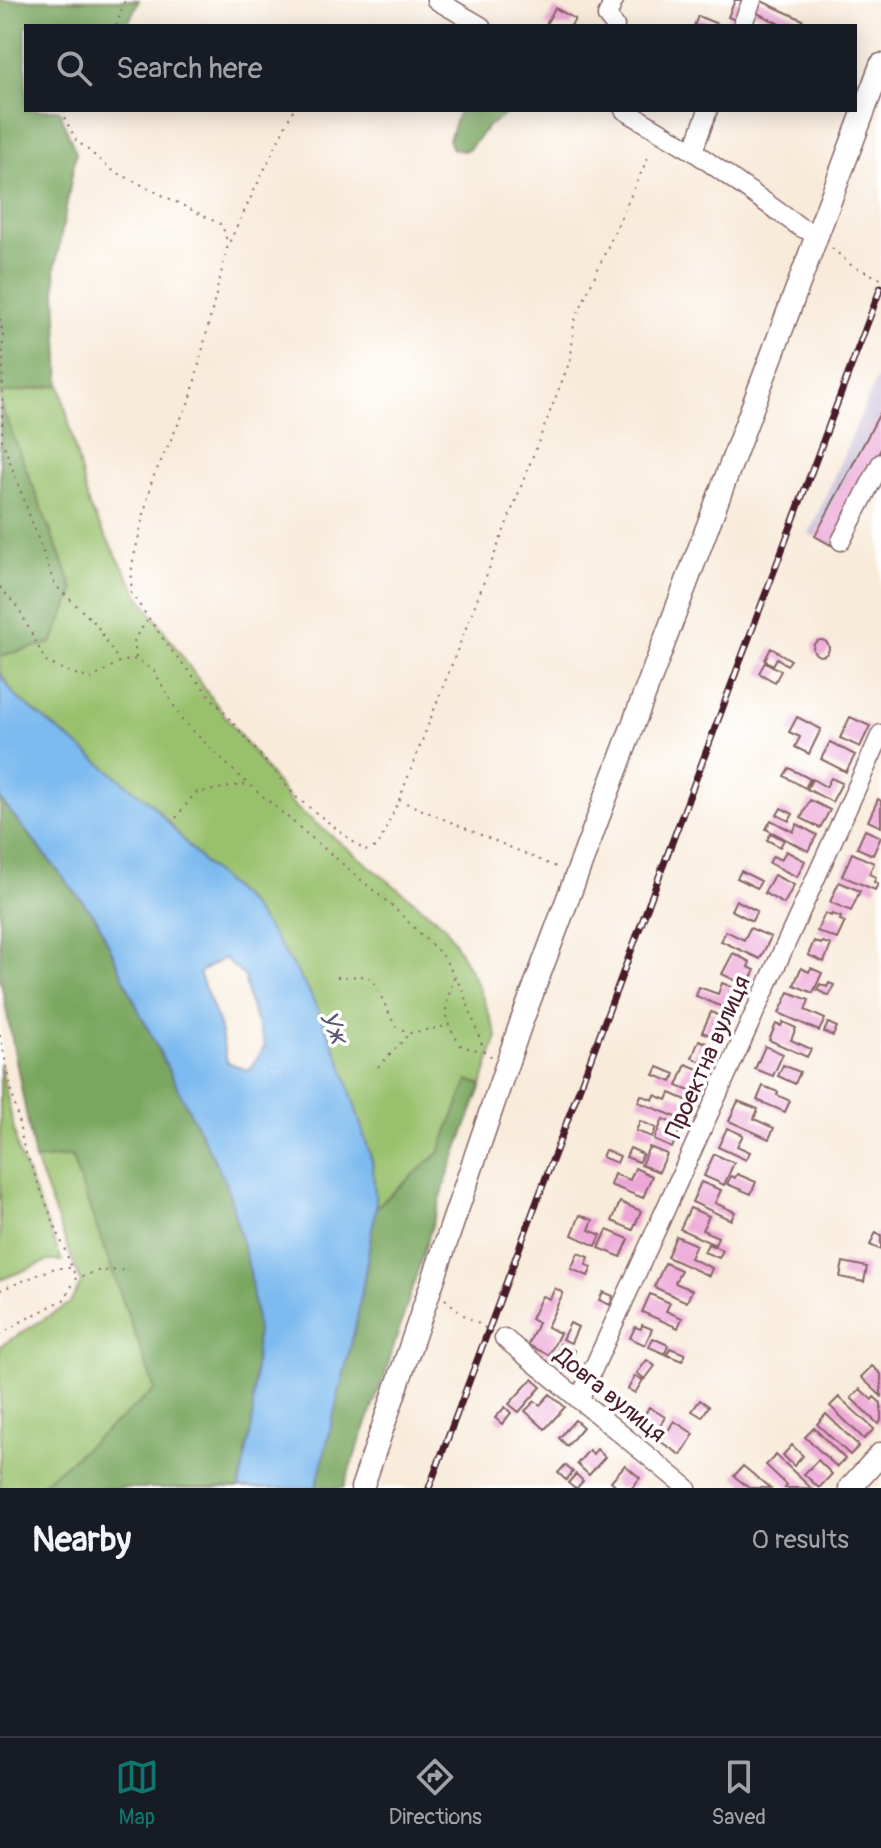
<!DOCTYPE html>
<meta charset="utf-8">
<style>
:root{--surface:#171b24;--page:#20242c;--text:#f1f3f6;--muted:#9ea1a6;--line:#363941;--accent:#0f766e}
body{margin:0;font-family:Pangolin,sans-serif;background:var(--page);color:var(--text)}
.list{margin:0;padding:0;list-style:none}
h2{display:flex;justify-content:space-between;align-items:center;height:104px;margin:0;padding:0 32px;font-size:34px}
h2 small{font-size:26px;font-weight:400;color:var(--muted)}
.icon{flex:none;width:44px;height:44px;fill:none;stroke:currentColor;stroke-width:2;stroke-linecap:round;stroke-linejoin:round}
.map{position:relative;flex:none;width:881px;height:1488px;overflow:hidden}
.search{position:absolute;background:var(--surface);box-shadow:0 4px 20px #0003;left:24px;right:24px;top:24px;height:88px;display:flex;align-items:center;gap:20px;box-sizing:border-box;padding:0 28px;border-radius:0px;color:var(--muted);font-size:30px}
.sheet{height:248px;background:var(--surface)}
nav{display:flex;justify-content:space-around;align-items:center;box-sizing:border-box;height:112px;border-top:2px solid var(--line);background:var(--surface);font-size:22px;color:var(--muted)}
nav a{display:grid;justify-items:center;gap:4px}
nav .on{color:var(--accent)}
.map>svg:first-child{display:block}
</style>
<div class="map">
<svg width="881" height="1488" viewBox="0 0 881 1488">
<rect width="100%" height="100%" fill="#fff"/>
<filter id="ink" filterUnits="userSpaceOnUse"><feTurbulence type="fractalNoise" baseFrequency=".0125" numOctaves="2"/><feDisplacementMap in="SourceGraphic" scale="16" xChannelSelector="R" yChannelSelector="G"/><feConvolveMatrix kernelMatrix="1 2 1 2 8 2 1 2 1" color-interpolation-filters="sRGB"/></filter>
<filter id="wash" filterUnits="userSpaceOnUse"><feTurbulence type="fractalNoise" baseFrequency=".006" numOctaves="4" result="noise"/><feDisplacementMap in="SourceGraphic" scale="32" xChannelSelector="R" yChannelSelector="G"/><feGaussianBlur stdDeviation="1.8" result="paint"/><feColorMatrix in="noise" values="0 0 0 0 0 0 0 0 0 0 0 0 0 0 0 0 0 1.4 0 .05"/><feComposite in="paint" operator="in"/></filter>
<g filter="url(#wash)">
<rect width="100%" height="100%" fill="#f8ebda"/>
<path fill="#c9bfd7" d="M881,369V457L834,546L809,534Z"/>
<path fill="#99c16d" stroke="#72704c" stroke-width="2" d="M60,385L89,507L137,592L207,692L294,806L445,926L478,985L497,1036L482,1085L468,1081L439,1153L376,1207L372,1161L310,993L274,937L247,902L61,734L15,696L0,673V656L52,642L74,591L0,403V394Z
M0,1063L19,1154L62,1261H48L0,1280Z
M71,1156L156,1391L37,1488H0V1346L70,1303L81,1283L35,1160Z"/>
<path fill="#7aa760" stroke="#626346" stroke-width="2" d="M0,0H139L127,26H26V110H59L76,153L55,269L60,385L0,394Z
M464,110H509L506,114L487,127L469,149L463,151L453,149L449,140L457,115Z
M0,403L74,591L52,643L0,656Z
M0,799L97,919L139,1011L227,1185L250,1272L257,1330L252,1426L239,1488H37L155,1390L71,1156L35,1160L0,977Z
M468,1080L482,1085L448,1175L386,1371L343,1488H316L357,1319L376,1207L439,1153Z"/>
<path fill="#7bbaef" stroke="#626c8d" stroke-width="2" fill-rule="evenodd" d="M0,673L15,696L152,804L203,862L247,902L274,937L310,993L342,1064L372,1161L376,1207L357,1319L316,1488H239L252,1426L257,1330L250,1272L227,1185L139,1011L97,919L0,799ZM224,958L245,977L248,998L265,1046L249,1071L227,1062L218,1021L199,973Z"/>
<g id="blocks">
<path fill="#eda7d7" d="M735,0H749L740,22L728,17Z
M759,0L803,20L800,26H784L753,11Z
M555,8L575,19L571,26H545Z
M698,16L722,26H694Z
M881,411V449L831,545L815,536Z
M813 648a8 8 0 1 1 16 0a8 8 0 1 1-16 0Z
M771,648L791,660L787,665L777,658L773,665L765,660Z
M765,662L781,671L775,682L759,673Z
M797,717L821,729L809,754L795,747L800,737L789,732Z
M850,717L870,726L860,747L840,738Z
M830,742L855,755L846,772L821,759Z
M789,768L810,779L805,788L784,776Z
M831,778L842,783L832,802L807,789L812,779L826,787Z
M878,799L881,801V827L868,821Z
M810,800L830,810L820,828L801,818Z
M781,808L793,814L789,821L777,815Z
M771,820L793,832L797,824L817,835L808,851L766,829Z
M865,830L881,837L873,855L857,848Z
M771,833L784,840L780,847L767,840Z
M786,851L805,861L797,877L769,863L773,856L781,860Z
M852,853L874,863L869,874L876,877L874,882L878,884L875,890L842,876Z
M741,871L761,881L757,888L737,878Z
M774,875L794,885L784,904L764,893Z
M839,882L860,891L851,911L830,902Z
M736,900L757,911L752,921L731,910Z
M825,913L831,916L832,914L841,917L840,920L845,922L837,939L817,931Z
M750,928L771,937L760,959L721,941L726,931L744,940Z
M814,941L821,944L823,942L831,945L824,962L808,955Z
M733,953L750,962L748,967L755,970L747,986L722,974Z
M801,968L809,972L811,968L822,973L813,993L794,985Z
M722,983L742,991L734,1012L696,996L699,987L718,994Z
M829,983L834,985L829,996L817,990L820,984L827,987Z
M789,992L809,1000L805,1010L825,1019L819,1031L779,1013Z
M711,1012L730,1021L721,1040L702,1032Z
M783,1022L796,1028L791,1040L811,1049L807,1057L769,1040L776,1024L781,1026Z
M828,1023L837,1027L833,1036L824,1032Z
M699,1040L716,1047L709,1065L692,1058Z
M765,1046L783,1054L773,1076L755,1069Z
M686,1064L705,1072L697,1094L677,1086Z
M783,1065L800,1072L795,1084L778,1076Z
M658,1067L675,1074L672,1082L654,1075Z
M763,1086L778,1092L777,1095L790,1101L785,1112L757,1100Z
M670,1093L691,1102L684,1120L638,1102L641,1095L653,1100L655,1095L667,1100Z
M738,1101L758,1109L754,1119L774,1128L769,1139L729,1121Z
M663,1119L681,1127L672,1148L654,1140Z
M640,1121L656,1128L652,1137L636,1131Z
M727,1128L743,1135L737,1146L750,1152L746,1160L718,1147Z
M649,1147L667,1154L659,1172L641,1165Z
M630,1148L643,1154L639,1162L626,1157Z
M605,1150L620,1156L617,1163L602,1157Z
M714,1154L734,1163L724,1185L704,1176Z
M635,1168L652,1176L643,1198L610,1185L614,1174L630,1180Z
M737,1174L756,1182L751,1194L727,1184L731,1176L735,1178Z
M701,1182L721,1190L715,1203L735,1212L731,1220L692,1202Z
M620,1202L641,1211L633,1230L612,1221Z
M690,1208L709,1216L702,1230L718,1237L715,1245L680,1229Z
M580,1215L593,1220L589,1230L601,1235L596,1246L572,1235Z
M607,1230L629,1239L621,1257L599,1248Z
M876,1232L881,1235V1250L870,1245Z
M676,1236L696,1245L690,1258L712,1268L709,1276L667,1257Z
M708,1244L723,1250L719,1258L704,1252Z
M578,1253L589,1257L586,1265L592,1267L588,1276L571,1269Z
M843,1262L867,1267L864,1282L840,1277Z
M665,1263L681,1270L675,1283L692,1290L687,1302L654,1287Z
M555,1288L563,1293L547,1327L560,1333L549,1355L528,1345L538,1323L531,1319L542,1296L550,1299Z
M603,1292L613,1296L610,1305L599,1300Z
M650,1294L670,1303L666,1311L682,1318L678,1328L642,1312Z
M570,1323L578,1327L571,1343L562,1339Z
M642,1325L652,1329L645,1345L630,1338L635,1327L641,1329Z
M653,1338L668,1345L665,1354L649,1347Z
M560,1344L575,1351L568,1365L554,1359Z
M670,1348L685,1354L682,1361L667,1355Z
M647,1360L655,1366L645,1379L637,1373Z
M872,1366L881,1374V1396L861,1377Z
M635,1376L643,1380L635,1393L628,1389Z
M532,1379L541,1387L519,1412L509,1404Z
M860,1389L872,1400L874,1397L881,1403V1421L878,1424L851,1398Z
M550,1394L565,1407L545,1429L525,1411L535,1401L540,1405Z
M839,1397L874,1429L864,1439L830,1406Z
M700,1400L709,1406L702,1417L692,1411Z
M505,1407L511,1413L502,1424L495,1418Z
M649,1407L665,1417L655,1435L638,1426Z
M826,1414L859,1446L850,1455L817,1424Z
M575,1420L583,1427L567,1446L559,1438Z
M674,1421L694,1434L681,1455L661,1442Z
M814,1428L845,1459L837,1467L805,1437Z
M792,1445L803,1456L794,1466L783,1455Z
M597,1449L605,1457L589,1475L577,1464L589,1450L593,1454Z
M776,1455L811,1488H785L787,1485L766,1465Z
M818,1460L832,1474L819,1488L804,1474Z
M565,1465L573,1472L566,1480L558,1473Z
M625,1465L640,1478L632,1488H618L611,1481Z
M743,1466L770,1488H749L734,1476Z
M576,1474L583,1481L577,1488H574L568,1483Z"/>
</g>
</g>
<g filter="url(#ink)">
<use href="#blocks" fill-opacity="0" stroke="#876668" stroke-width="2"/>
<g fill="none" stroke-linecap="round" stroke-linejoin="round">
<g stroke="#876668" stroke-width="21">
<path id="minor" d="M436,0L481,26
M614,0L607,16L615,26
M742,26L752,0
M624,110L693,151L800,227L818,235
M693,151L708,110
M841,541L881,463
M504,1338L687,1488
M579,1400L881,734"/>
</g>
<g stroke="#876668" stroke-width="25">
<path id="major" d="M362,1488L521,1023L881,65
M850,1488L881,1454"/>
</g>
<path stroke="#876668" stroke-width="2" stroke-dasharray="2 6" stroke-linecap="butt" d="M116,26L125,0
M65,110L63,115L76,140L112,170L222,225L228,244
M293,110L228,245L191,397L152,480L132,565L131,593L171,650L296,797L365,851L378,846L399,800L571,358L574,322L649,155
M832,248L851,265L881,279
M0,319L3,337L2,440L55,585L96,624L118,660
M0,587L19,609L46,662L69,672L91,679L119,662L137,659L154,671L182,720L239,776L392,906L443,956L463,991L484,1051L492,1057
M136,658L134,639L147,621
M399,800L561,869
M176,818L195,793L247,784
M337,977L367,976L375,984L395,1026L410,1033L447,1026
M454,977C444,1013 440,1015 462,1047L483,1051
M0,1035L24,1148L76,1278
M378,1067L410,1033
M0,1290L55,1268H70
M445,1299L464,1315L492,1332
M0,1335L24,1320L65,1299L76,1278L98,1271L129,1270"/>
<use href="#minor" stroke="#fff" stroke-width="18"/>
<use href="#major" stroke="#fff" stroke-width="22"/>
<g stroke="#4a1f2b" stroke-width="7">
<path id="rail" d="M429,1488L881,287"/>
</g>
<use href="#rail" stroke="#fff" stroke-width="4" stroke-dasharray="12" stroke-linecap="butt"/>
</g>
</g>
<g text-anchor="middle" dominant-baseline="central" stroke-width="7" stroke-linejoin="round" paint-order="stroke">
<g font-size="24" fill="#4a1f2b" stroke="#fff">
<text transform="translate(708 1057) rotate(-66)">Проектна вулиця</text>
<text transform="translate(610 1395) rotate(39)">Довга вулиця</text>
</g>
<g font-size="26" font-style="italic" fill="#5b5570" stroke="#fff">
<text transform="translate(333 1027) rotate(66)">Уж</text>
</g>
</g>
</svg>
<div class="search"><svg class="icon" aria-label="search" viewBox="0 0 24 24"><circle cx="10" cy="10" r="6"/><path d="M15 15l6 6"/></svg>Search here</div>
</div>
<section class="sheet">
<h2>Nearby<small>0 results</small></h2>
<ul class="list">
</ul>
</section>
<nav>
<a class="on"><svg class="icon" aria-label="map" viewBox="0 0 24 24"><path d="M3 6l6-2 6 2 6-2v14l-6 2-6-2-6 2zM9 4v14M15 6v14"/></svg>Map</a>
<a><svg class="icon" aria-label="directions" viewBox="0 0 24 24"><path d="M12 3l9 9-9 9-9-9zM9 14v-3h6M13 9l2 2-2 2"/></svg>Directions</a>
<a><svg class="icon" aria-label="saved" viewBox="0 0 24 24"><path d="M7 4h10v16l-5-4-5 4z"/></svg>Saved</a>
</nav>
